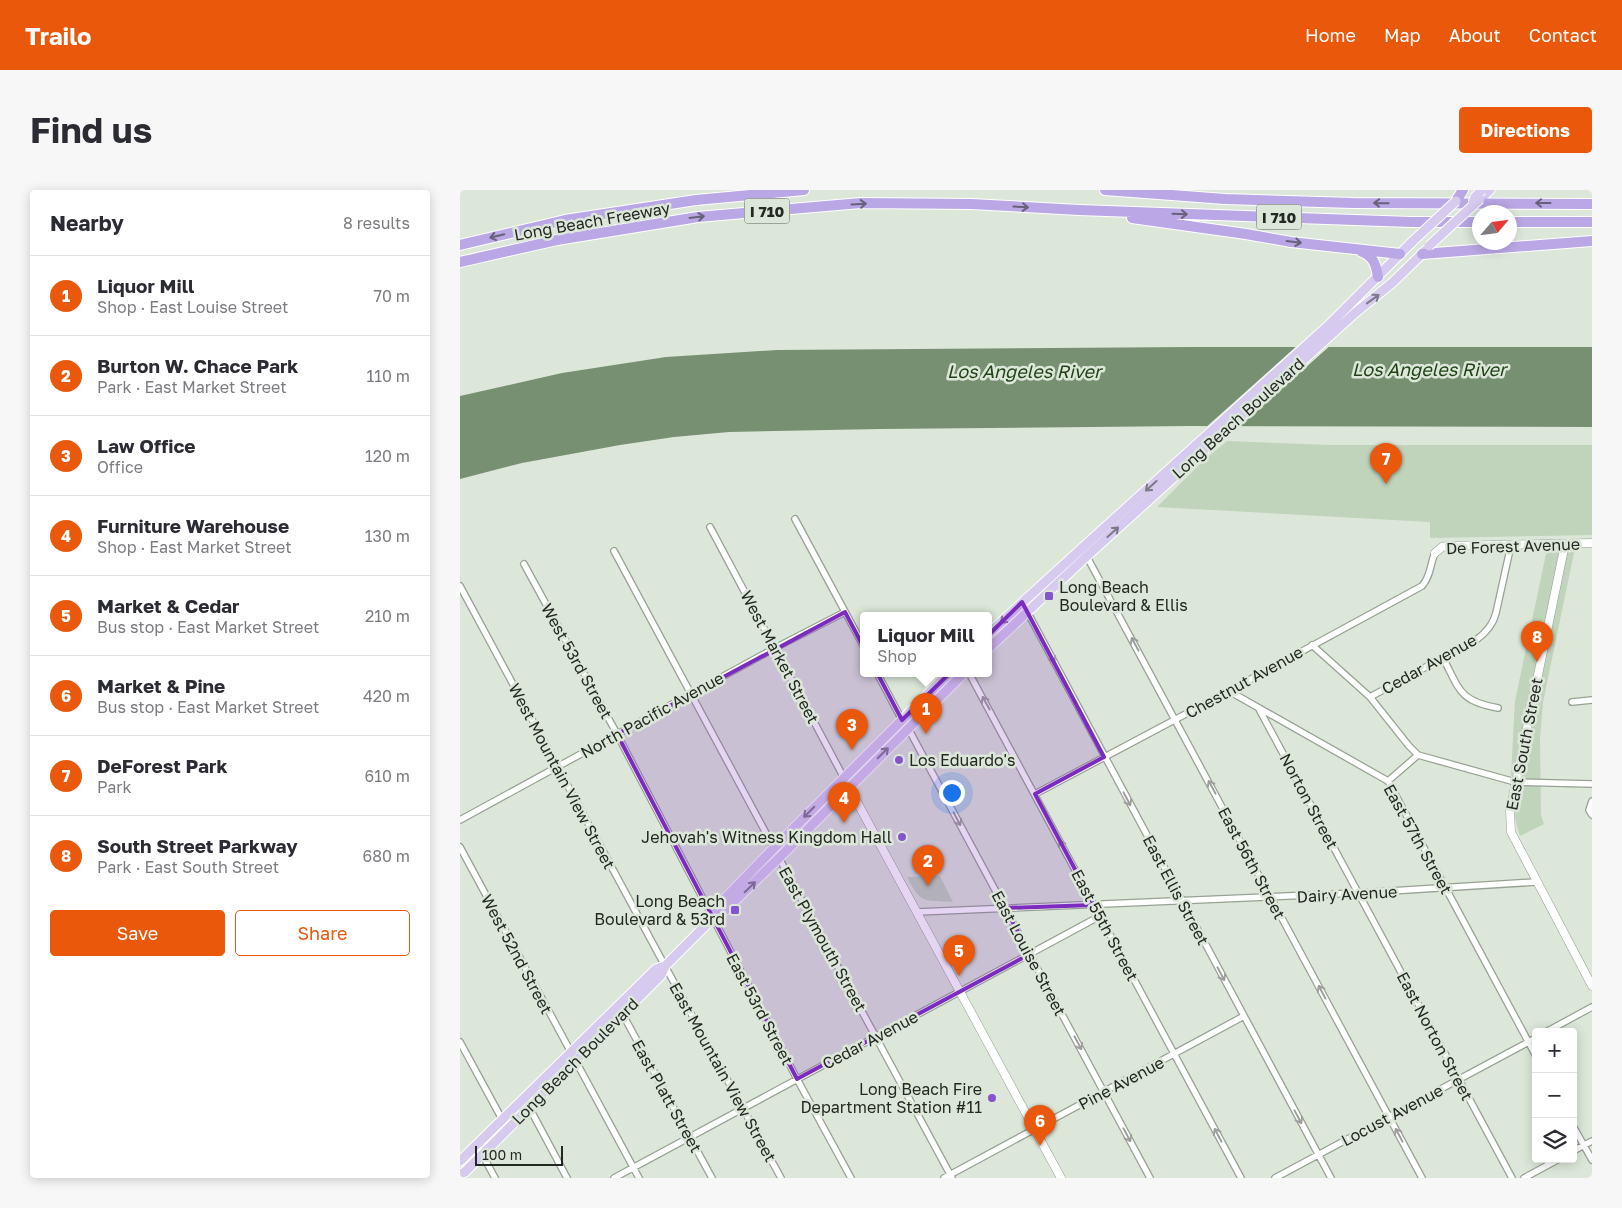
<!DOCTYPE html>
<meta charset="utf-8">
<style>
:root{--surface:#fff;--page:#f7f7f7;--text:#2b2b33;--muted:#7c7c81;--line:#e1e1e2;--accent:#ea580c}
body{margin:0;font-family:"Golos Text",sans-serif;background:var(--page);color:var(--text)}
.controls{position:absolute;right:15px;bottom:15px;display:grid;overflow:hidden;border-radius:5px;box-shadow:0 2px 12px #0003}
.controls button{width:45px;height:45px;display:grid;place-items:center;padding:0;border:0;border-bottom:1px solid var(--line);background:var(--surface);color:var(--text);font:25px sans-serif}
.compass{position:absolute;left:1012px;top:15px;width:45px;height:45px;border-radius:50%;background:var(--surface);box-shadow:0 2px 12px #0003;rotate:62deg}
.scale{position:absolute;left:15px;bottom:12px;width:88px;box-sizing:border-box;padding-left:5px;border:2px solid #242823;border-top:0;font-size:14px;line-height:18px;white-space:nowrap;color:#242823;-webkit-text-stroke:4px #dce7d9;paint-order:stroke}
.you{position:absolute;left:491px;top:602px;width:18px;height:18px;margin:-12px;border:4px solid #fff;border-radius:50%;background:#1a73e8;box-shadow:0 0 0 8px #1a73e833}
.badge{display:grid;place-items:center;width:32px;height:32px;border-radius:50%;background:var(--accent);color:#fff;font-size:16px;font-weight:700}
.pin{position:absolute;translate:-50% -41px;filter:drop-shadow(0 1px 2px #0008)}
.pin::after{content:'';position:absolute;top:26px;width:18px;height:15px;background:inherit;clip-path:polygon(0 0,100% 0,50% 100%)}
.popup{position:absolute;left:400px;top:422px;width:132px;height:65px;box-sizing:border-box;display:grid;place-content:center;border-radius:5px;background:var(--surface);filter:drop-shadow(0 1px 4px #0005);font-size:16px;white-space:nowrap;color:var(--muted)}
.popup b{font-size:19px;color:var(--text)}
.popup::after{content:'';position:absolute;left:50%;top:100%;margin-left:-10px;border:10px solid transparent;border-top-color:var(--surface)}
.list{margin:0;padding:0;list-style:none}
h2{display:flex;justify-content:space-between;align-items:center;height:65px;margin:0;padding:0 20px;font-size:21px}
h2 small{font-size:16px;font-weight:400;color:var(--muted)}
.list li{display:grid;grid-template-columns:32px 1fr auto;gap:15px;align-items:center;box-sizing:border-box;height:80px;padding:0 20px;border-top:1px solid var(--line)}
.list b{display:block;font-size:19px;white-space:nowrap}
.list p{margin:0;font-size:16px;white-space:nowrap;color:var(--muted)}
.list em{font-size:16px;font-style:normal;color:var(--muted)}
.actions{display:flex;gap:10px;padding:15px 20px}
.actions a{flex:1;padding:11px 0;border:1px solid var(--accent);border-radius:5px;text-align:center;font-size:18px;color:var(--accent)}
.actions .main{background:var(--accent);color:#fff}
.icon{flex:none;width:28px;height:28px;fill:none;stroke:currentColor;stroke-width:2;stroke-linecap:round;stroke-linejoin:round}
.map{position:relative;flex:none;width:1132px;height:988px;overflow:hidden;border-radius:5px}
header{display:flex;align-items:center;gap:30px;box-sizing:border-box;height:70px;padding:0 25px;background:var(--accent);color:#fff}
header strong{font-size:24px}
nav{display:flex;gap:28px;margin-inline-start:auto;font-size:18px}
.intro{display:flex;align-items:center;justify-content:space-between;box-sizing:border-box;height:120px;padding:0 30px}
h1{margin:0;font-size:35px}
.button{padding:12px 22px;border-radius:5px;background:var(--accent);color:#fff;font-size:18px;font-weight:700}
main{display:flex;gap:30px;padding:0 30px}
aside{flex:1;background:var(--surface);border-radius:5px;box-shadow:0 2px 12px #0003}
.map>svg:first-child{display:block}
</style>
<header>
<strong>Trailo</strong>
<nav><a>Home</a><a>Map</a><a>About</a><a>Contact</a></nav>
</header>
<div class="intro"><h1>Find us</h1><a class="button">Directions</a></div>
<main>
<aside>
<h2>Nearby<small>8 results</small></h2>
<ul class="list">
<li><span class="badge">1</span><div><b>Liquor Mill</b><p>Shop · East Louise Street</p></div><em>70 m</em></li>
<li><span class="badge">2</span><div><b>Burton W. Chace Park</b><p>Park · East Market Street</p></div><em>110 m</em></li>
<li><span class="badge">3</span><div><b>Law Office</b><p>Office</p></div><em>120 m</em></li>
<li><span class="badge">4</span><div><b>Furniture Warehouse</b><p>Shop · East Market Street</p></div><em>130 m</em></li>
<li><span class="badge">5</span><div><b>Market &amp; Cedar</b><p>Bus stop · East Market Street</p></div><em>210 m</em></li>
<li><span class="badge">6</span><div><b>Market &amp; Pine</b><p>Bus stop · East Market Street</p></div><em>420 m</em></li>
<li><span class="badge">7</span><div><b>DeForest Park</b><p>Park</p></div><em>610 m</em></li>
<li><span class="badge">8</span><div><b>South Street Parkway</b><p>Park · East South Street</p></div><em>680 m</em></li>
</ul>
<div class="actions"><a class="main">Save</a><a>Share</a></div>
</aside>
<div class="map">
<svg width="1132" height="988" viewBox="0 0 1132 988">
<rect width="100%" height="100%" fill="#dce7d9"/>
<path fill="#c0d3bb" d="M767,251L871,255H1132V345L970,348V332L697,317L743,271Z
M1115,358L1083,512L1080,549L1081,625L1084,634L1060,646C1054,629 1053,616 1059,599L1051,585L1055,511L1087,359Z
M480,686L493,712C464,710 461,715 447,687Z"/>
<path fill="#779072" d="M729,157H1132V237L730,236L420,239L269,242L214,247L160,255L62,273L0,289V206L102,183L206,167L317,160Z"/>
<path fill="#dce7d9" d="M839,154H872L777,239H744Z"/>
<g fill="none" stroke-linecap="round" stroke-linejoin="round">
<g stroke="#97a194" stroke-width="8">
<path id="street" d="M335,329L404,457
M250,337L384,588
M154,361L314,658
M626,365L962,988
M64,374L157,544L337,889L391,988
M0,396L205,776L321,988
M562,412L871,988
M852,455L910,507L949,556L958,565L1055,592L1132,594
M983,468C1000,500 999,511 1038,518
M417,483L442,530
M509,483L781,988
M769,501L928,591L1076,866
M910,507L1016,450C1026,443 1033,435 1036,423L1051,355
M1112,512L1132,510
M799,519L1052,988
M448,538L690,988
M928,591L958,565
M575,604L769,501L962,396C971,386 970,374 975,363
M1132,611L1129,620L1132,625
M0,630L315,458L385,422
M0,657L179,988
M319,668L492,988
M457,722L898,703L1076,692
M162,823L252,988
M1086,842L1132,817
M0,852L43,931
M69,917L107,988
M1113,936L1132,970
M1113,961L1132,951
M22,964L35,988
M154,988L640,726
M484,988L784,826
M815,988L1076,848
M1064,988L1099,969"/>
</g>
<g stroke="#97a194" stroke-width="9">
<path id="secondary" d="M1105,354L1050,621L1051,642L1132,796
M975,363L982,357L987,356L1132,353
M384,588L601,988"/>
</g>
<g stroke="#fff" stroke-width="11">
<path id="primary" d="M1020,9L1030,0
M528,444L621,359L870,134L953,51
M528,459L627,366L895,123L932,93L966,60
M253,728L255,719L314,658L489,483
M0,971L196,779L205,776
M0,984L5,982L201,785L205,776L253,728L260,725L319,668L504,483"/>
</g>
<g stroke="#fff" stroke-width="12">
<path id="highway" d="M645,0L765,9L893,13L1132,14
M996,11L1003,0
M672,28L786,44L831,52L940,64
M1050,32H1132
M0,55L105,30L236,10L344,0
M902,62C914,67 916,75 918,87
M962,64L1132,51
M0,72L97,50L238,27L401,13L511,14L619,20L951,32H1019"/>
</g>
<use href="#street" stroke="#fff" stroke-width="5.5"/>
<use href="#secondary" stroke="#fff" stroke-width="8"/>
<use href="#primary" stroke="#d6caef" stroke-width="9"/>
<use href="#highway" stroke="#baa7e5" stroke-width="10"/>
<g stroke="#fff" stroke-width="11" stroke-linecap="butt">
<path id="primary-bridge" d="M1013,13L1015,7L1022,0
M953,51L996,11
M969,56L1020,9"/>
</g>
<use href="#primary-bridge" stroke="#d6caef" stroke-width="9"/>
</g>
<defs><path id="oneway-shaft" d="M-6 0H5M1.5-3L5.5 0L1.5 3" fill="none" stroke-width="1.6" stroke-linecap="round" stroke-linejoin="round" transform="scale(1.25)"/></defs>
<g stroke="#68617a">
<use href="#oneway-shaft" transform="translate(921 13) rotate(-179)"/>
<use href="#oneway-shaft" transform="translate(1083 13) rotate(-180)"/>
<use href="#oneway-shaft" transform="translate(399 14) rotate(-3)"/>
<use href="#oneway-shaft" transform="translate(561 17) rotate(3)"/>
<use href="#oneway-shaft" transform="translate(720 24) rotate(2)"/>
<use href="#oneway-shaft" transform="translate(237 27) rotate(-7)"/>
<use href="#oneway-shaft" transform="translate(37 46) rotate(166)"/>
<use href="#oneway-shaft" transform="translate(834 52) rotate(7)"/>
</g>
<g stroke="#7d7989">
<use href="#oneway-shaft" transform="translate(913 109) rotate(-36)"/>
<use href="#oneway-shaft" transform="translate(691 296) rotate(138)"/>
<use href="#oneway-shaft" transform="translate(653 342) rotate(-42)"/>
<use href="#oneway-shaft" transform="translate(546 428) rotate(136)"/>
<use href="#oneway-shaft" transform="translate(423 563) rotate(-45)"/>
<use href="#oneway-shaft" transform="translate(349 622) rotate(135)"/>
<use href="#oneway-shaft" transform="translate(290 697) rotate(-44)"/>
</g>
<g stroke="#9c9e9c">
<use href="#oneway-shaft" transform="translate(675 454) rotate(-118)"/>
<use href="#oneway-shaft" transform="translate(591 466) rotate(62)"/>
<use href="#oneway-shaft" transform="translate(526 513) rotate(-119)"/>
<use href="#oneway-shaft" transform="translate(752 597) rotate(-118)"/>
<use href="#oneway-shaft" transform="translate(667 609) rotate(62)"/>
<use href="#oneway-shaft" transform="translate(497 629) rotate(62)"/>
<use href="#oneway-shaft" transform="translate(603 657) rotate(-118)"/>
<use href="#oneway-shaft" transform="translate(761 784) rotate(62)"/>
<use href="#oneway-shaft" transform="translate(862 802) rotate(-118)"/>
<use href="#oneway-shaft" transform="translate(618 853) rotate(62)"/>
<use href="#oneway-shaft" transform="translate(838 927) rotate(62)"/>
<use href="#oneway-shaft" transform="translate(667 945) rotate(62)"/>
<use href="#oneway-shaft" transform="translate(758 945) rotate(-118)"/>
<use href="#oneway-shaft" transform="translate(939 945) rotate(-118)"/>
</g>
<path fill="#7b2cbf" fill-opacity="0.2" stroke="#7b2cbf" stroke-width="4" stroke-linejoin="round" d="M562,412L644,567L575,604L634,715L545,718L570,764L337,889L157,544L385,422L442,530Z"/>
<g fill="#8555ce" stroke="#dce7d9" stroke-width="2">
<rect x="584" y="401" width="10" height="10" rx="2.5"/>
<circle cx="439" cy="570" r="5"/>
<circle cx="442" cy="647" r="5"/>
<rect x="270" y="715" width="10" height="10" rx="2.5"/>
<circle cx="532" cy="908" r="5"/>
</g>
<g text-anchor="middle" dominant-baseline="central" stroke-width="5" stroke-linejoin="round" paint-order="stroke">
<g fill="#dce7d9" stroke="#5b615a" stroke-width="1">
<rect x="284.5" y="8.5" width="45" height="25" rx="4"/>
<rect x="796.5" y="14.5" width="45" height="25" rx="4"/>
</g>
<g font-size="15" font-weight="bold" fill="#242823">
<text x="307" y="21">I 710</text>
<text x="819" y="27">I 710</text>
</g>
<g font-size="16" fill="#242823" stroke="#dce7d9">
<text transform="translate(132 31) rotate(-10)">Long Beach Freeway</text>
<text transform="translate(778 228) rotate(-42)">Long Beach Boulevard</text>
<text transform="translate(1053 356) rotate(-2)">De Forest Avenue</text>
<text transform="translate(320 467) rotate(62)">West Market Street</text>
<text transform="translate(117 471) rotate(61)">West 53rd Street</text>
<text transform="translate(969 474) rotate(-29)">Cedar Avenue</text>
<text transform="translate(784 492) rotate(-29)">Chestnut Avenue</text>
<text transform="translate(192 525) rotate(-29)">North Pacific Avenue</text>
<text transform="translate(1064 554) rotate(-79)">East South Street</text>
<text transform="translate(102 586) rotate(62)">West Mountain View Street</text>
<text transform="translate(849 611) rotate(62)">Norton Street</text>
<text transform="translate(958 649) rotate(61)">East 57th Street</text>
<text transform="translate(792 673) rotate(62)">East 56th Street</text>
<text transform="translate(716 700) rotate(62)">East Ellis Street</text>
<text transform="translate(887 704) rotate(-3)">Dairy Avenue</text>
<text transform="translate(645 735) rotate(62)">East 55th Street</text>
<text transform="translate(363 749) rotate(61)">East Plymouth Street</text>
<text transform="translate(569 763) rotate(62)">East Louise Street</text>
<text transform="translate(57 764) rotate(62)">West 52nd Street</text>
<text transform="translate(300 819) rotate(62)">East 53rd Street</text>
<text transform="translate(975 846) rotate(62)">East Norton Street</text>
<text transform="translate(410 850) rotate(-28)">Cedar Avenue</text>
<text transform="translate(115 871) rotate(-45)">Long Beach Boulevard</text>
<text transform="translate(263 882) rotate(61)">East Mountain View Street</text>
<text transform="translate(661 893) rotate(-28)">Pine Avenue</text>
<text transform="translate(207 906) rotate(61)">East Platt Street</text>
<text transform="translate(932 925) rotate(-28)">Locust Avenue</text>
</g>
<g font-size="16" fill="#242823" stroke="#dce7d9" text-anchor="end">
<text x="599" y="397" text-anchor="start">Long Beach<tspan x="599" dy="18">Boulevard &amp; Ellis</tspan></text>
<text x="449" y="570" text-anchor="start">Los Eduardo's</text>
<text x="432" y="647">Jehovah's Witness Kingdom Hall</text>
<text x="265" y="711">Long Beach<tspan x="265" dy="18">Boulevard &amp; 53rd</tspan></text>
<text x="522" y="899">Long Beach Fire<tspan x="522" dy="18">Department Station #11</tspan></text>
</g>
<g font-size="18" font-style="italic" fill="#204417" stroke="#dce7d9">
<text x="969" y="179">Los Angeles River</text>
<text x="564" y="181">Los Angeles River</text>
</g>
</g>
</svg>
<div class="controls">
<button>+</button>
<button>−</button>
<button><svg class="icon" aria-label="layers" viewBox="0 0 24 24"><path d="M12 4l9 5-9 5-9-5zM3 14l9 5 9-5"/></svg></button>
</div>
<svg class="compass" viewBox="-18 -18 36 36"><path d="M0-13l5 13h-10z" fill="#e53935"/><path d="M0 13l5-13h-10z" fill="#7c7c81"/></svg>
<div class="scale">100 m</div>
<div class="you"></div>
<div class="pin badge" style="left:466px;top:544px">1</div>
<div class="popup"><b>Liquor Mill</b>Shop</div>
<div class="pin badge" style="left:468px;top:696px">2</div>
<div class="pin badge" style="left:392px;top:560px">3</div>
<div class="pin badge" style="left:384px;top:633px">4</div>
<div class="pin badge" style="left:499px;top:786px">5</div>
<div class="pin badge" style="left:580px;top:956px">6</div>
<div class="pin badge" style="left:926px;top:294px">7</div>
<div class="pin badge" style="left:1077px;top:472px">8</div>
</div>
</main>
